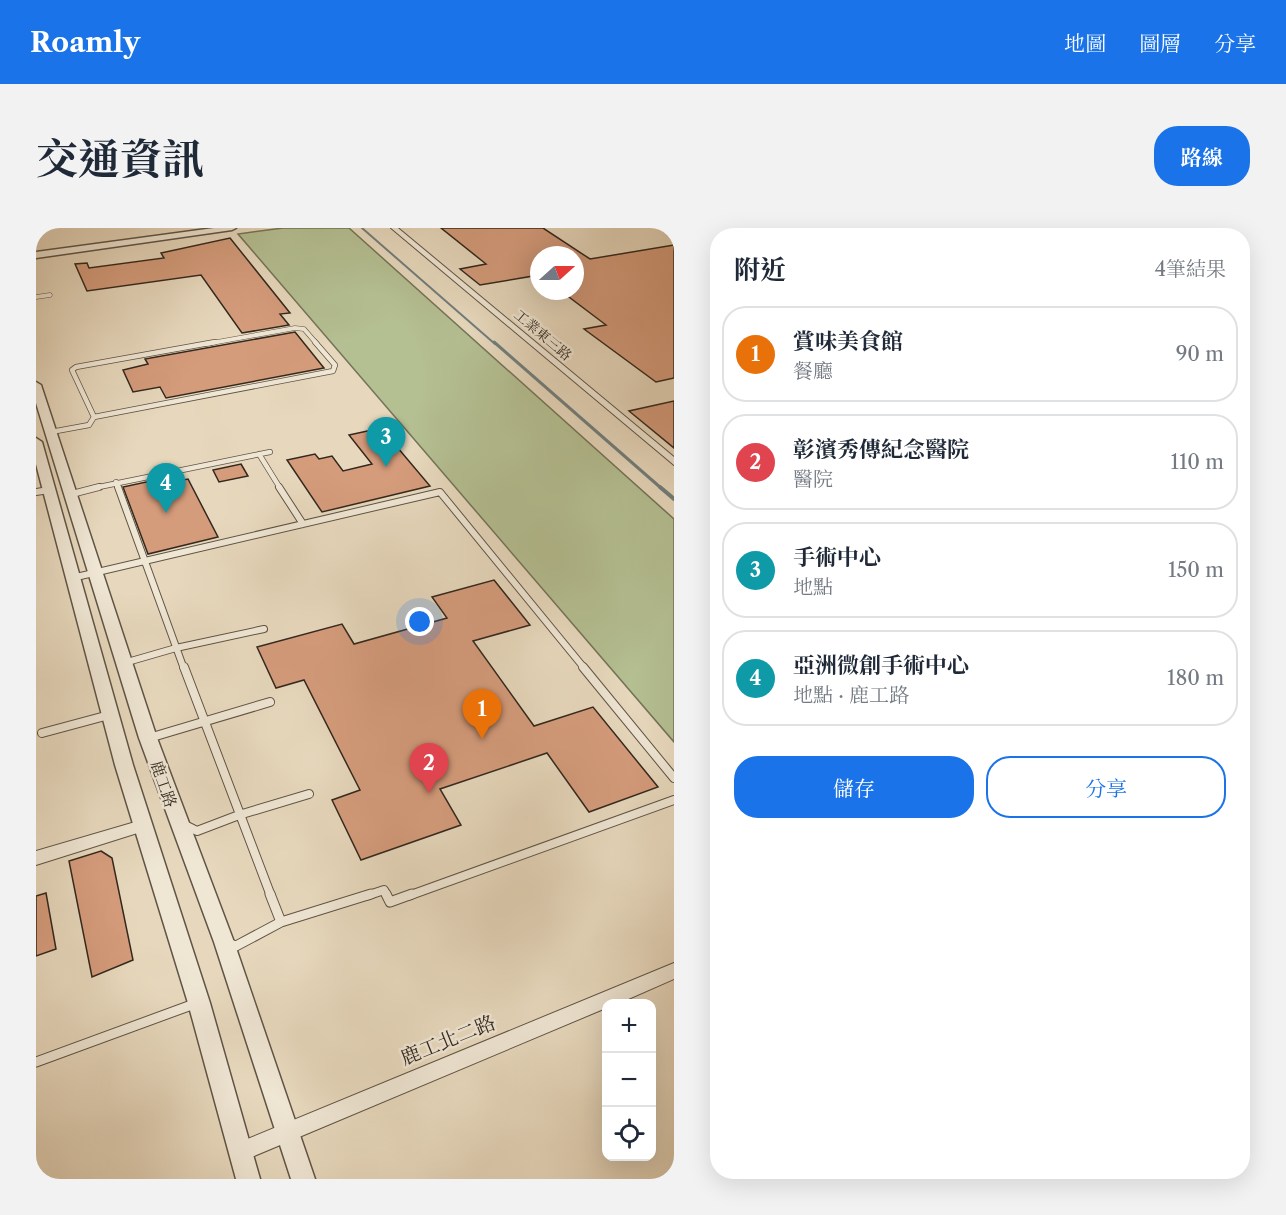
<!DOCTYPE html>
<html lang="zh-TW">
<meta charset="utf-8">
<style>
:root{--surface:#fff;--page:#f2f2f3;--text:#1f2937;--muted:#747a83;--line:#e0e1e3;--accent:#1a73e8}
body{margin:0;font-family:"Libre Caslon Text","Noto Serif TC",serif;background:var(--page);color:var(--text)}
.controls{position:absolute;right:18px;bottom:18px;display:grid;overflow:hidden;border-radius:12px;box-shadow:0 6px 24px #0002}
.controls button{width:54px;height:54px;display:grid;place-items:center;padding:0;border:0;border-bottom:2px solid var(--line);background:var(--surface);color:var(--text);font:30px sans-serif}
.compass{position:absolute;left:494px;top:18px;width:54px;height:54px;border-radius:50%;background:var(--surface);box-shadow:0 6px 24px #0002;rotate:69deg}
.you{position:absolute;left:384px;top:394px;width:21px;height:21px;margin:-15px;border:4px solid #fff;border-radius:50%;background:#1a73e8;box-shadow:0 0 0 9px #1a73e833}
.badge{display:grid;place-items:center;width:39px;height:39px;border-radius:50%;background:var(--accent);color:#fff;font-size:20px;font-weight:700}
.pin{position:absolute;translate:-50% -50px;filter:drop-shadow(0 2px 3px #0008)}
.pin::after{content:'';position:absolute;top:32px;width:21px;height:18px;background:inherit;clip-path:polygon(0 0,100% 0,50% 100%)}
.list{margin:0;padding:0;list-style:none}
h2{display:flex;justify-content:space-between;align-items:center;height:78px;margin:0;padding:0 24px;font-size:26px}
h2 small{font-size:20px;font-weight:400;color:var(--muted)}
.list li{display:grid;grid-template-columns:39px 1fr auto;gap:18px;align-items:center;box-sizing:border-box;height:96px;margin:0 12px 12px;padding:0 12px;border:2px solid var(--line);border-radius:24px}
.list b{display:block;font-size:22px;white-space:nowrap}
.list p{margin:0;font-size:20px;white-space:nowrap;color:var(--muted)}
.list em{font-size:20px;font-style:normal;color:var(--muted)}
.actions{display:flex;gap:12px;padding:18px 24px}
.actions a{flex:1;padding:14px 0;border:2px solid var(--accent);border-radius:24px;text-align:center;font-size:21px;color:var(--accent)}
.actions .main{background:var(--accent);color:#fff}
.icon{flex:none;width:33px;height:33px;fill:none;stroke:currentColor;stroke-width:2;stroke-linecap:round;stroke-linejoin:round}
.map{position:relative;flex:none;width:638px;height:951px;overflow:hidden;border-radius:24px}
header{display:flex;align-items:center;gap:36px;box-sizing:border-box;height:84px;padding:0 30px;background:var(--accent);color:#fff}
header strong{font-size:28px}
nav{display:flex;gap:33px;margin-inline-start:auto;font-size:21px}
.intro{display:flex;align-items:center;justify-content:space-between;box-sizing:border-box;height:144px;padding:0 36px}
h1{margin:0;font-size:42px}
.button{padding:15px 27px;border-radius:24px;background:var(--accent);color:#fff;font-size:21px;font-weight:700}
main{display:flex;gap:36px;padding:0 36px}
aside{flex:1;background:var(--surface);border-radius:24px;box-shadow:0 6px 24px #0002}
.map>svg:first-child{display:block}
</style>
<header>
<strong>Roamly</strong>
<nav><a>地圖</a><a>圖層</a><a>分享</a></nav>
</header>
<div class="intro"><h1>交通資訊</h1><a class="button">路線</a></div>
<main>
<div class="map">
<svg width="638" height="951" viewBox="0 0 638 951">
<rect width="100%" height="100%" fill="#e7d8bd"/>
<filter id="stains"><feTurbulence type="fractalNoise" baseFrequency=".00333" numOctaves="4"/><feColorMatrix values="0 0 0 0 .2 0 0 0 0 .09 0 0 0 0 .02 0 0 0 .5 -.17"/></filter>
<radialGradient id="worn" r=".72"><stop offset=".6" stop-color="#630" stop-opacity="0"/><stop offset="1" stop-color="#630" stop-opacity=".3"/></radialGradient>
<path fill="#b4bf92" stroke="#737458" stroke-width="1.5" d="M247,0H313L638,291V514L202,6Z"/>
<g fill="none" stroke-linecap="round" stroke-linejoin="round">
<path stroke="#717e7d" stroke-width="2" d="M326,0L459,116"/>
<path stroke="#717e7d" stroke-width="3" d="M458,114L625,260"/>
<path stroke="#717e7d" stroke-width="4" d="M624,259L638,271"/>
</g>
<path fill="#d59c7c" stroke="#32281f" stroke-width="1.5" d="M405,0H507L554,31L638,17V150L620,154L548,101L570,97L525,63H539V27H503V47L444,57L424,41L450,36Z
M194,10L254,85L244,86L253,97L206,105L165,47L51,63L39,36L51,35L53,40L128,30L125,25Z
M259,104L288,140L130,170L124,159L97,164L87,142L112,136L109,131Z
M638,173V220L593,183Z
M345,200L394,258L286,284L251,232L279,226L283,231L296,228L307,243L336,236L313,207Z
M205,236L212,248L183,254L177,242Z
M124,251L127,256L152,251L182,309L112,326L87,259Z
M458,352L494,397L437,413L498,498L557,479L622,559L553,584L511,525L404,561L425,597L325,632L296,572L324,562L268,452L240,460L221,419L306,396L318,416L411,390L396,369Z
M65,623L76,630L97,732L56,749L33,633Z
M10,665L20,721L0,728V668Z"/>
<g fill="none" stroke-linecap="round" stroke-linejoin="round">
<g stroke="#5f5446" stroke-width="5">
<path id="service-far4" d="M0,69L14,67
M170,116L259,100L268,101L281,116"/>
</g>
<g stroke="#5f5446" stroke-width="6">
<path id="service-far3" d="M58,189L36,142L40,139L179,114
M58,189L297,143L299,137L279,114
M15,204L53,197L58,189
M223,226L244,260
M80,254L82,260
M58,260L234,224"/>
</g>
<g stroke="#5f5446" stroke-width="8">
<path id="service-far2" d="M82,259L148,441
M243,259L267,296
M0,264L13,262
M36,266L63,259
M36,350L404,264L549,441
M88,435L140,420L228,401"/>
</g>
<g stroke="#5f5446" stroke-width="10">
<path id="service-far1" d="M148,439L235,668
M547,439L638,550
M6,505L73,487
M113,510L234,474
M147,596L161,603L203,587L273,566
M330,668L348,662L351,668
M372,668L638,572"/>
</g>
<g stroke="#5f5446" stroke-width="11">
<path id="service" d="M234,666L245,694
M350,666L354,674L376,666
M191,715L200,718L245,694L335,666
M0,834L161,775"/>
</g>
<g stroke="#5f5446" stroke-width="2">
<path id="minor" d="M355,0H362L638,229V237Z
M106,592L111,594L114,598L111,602L0,637V623Z
M638,735V751L581,776H570V780L204,934L197,931L194,924L197,917Z"/>
</g>
<g stroke="#5f5446" stroke-width="3">
<path id="tertiary" d="M178,0H200L196,2L0,30V24Z
M0,154L5,157L121,510L198,714L279,951H255L178,714L103,510L0,175Z
M0,210L6,214L97,537L174,775L224,951H200L152,775L79,537L0,236Z"/>
</g>
<use href="#service-far4" stroke="#efe6d4" stroke-width="4"/>
<use href="#service-far3" stroke="#efe6d4" stroke-width="4.5"/>
<use href="#service-far2" stroke="#efe6d4" stroke-width="6"/>
<use href="#service-far1" stroke="#efe6d4" stroke-width="8"/>
<use href="#service" stroke="#efe6d4" stroke-width="9"/>
<use href="#minor" fill="#efe6d4" fill-rule="evenodd"/>
<use href="#tertiary" fill="#efe6d4" fill-rule="evenodd"/>
</g>
<g text-anchor="middle" dominant-baseline="central" stroke-width="5" stroke-linejoin="round" paint-order="stroke">
<g font-size="14" fill="#32281f" stroke="#efe6d4">
<text transform="translate(507 107) rotate(40)">工業東三路</text>
</g>
<g font-size="16" fill="#32281f" stroke="#efe6d4">
<text transform="translate(128 556) rotate(71)">鹿工路</text>
</g>
<g font-size="20" fill="#32281f" stroke="#efe6d4">
<text transform="translate(412 812) rotate(-22)">鹿工北二路</text>
</g>
</g>
<rect width="100%" height="100%" filter="url(#stains)"/>
<rect width="100%" height="100%" fill="url(#worn)"/>
</svg>
<div class="controls">
<button>+</button>
<button>−</button>
<button><svg class="icon" aria-label="locate" viewBox="0 0 24 24"><circle cx="12" cy="12" r="6"/><path d="M12 2v4M12 18v4M2 12h4M18 12h4"/></svg></button>
</div>
<svg class="compass" viewBox="-18 -18 36 36"><path d="M0-13l5 13h-10z" fill="#e53935"/><path d="M0 13l5-13h-10z" fill="#747a83"/></svg>
<div class="you"></div>
<div class="pin badge" style="left:446px;top:511px;background:#e8710a">1</div>
<div class="pin badge" style="left:393px;top:565px;background:#e0444e">2</div>
<div class="pin badge" style="left:350px;top:239px;background:#0f9aa8">3</div>
<div class="pin badge" style="left:130px;top:285px;background:#0f9aa8">4</div>
</div>
<aside>
<h2>附近<small>4筆結果</small></h2>
<ul class="list">
<li><span class="badge" style="background:#e8710a">1</span><div><b>賞味美食館</b><p>餐廳</p></div><em>90 m</em></li>
<li><span class="badge" style="background:#e0444e">2</span><div><b>彰濱秀傳紀念醫院</b><p>醫院</p></div><em>110 m</em></li>
<li><span class="badge" style="background:#0f9aa8">3</span><div><b>手術中心</b><p>地點</p></div><em>150 m</em></li>
<li><span class="badge" style="background:#0f9aa8">4</span><div><b>亞洲微創手術中心</b><p>地點 · 鹿工路</p></div><em>180 m</em></li>
</ul>
<div class="actions"><a class="main">儲存</a><a>分享</a></div>
</aside>
</main>
